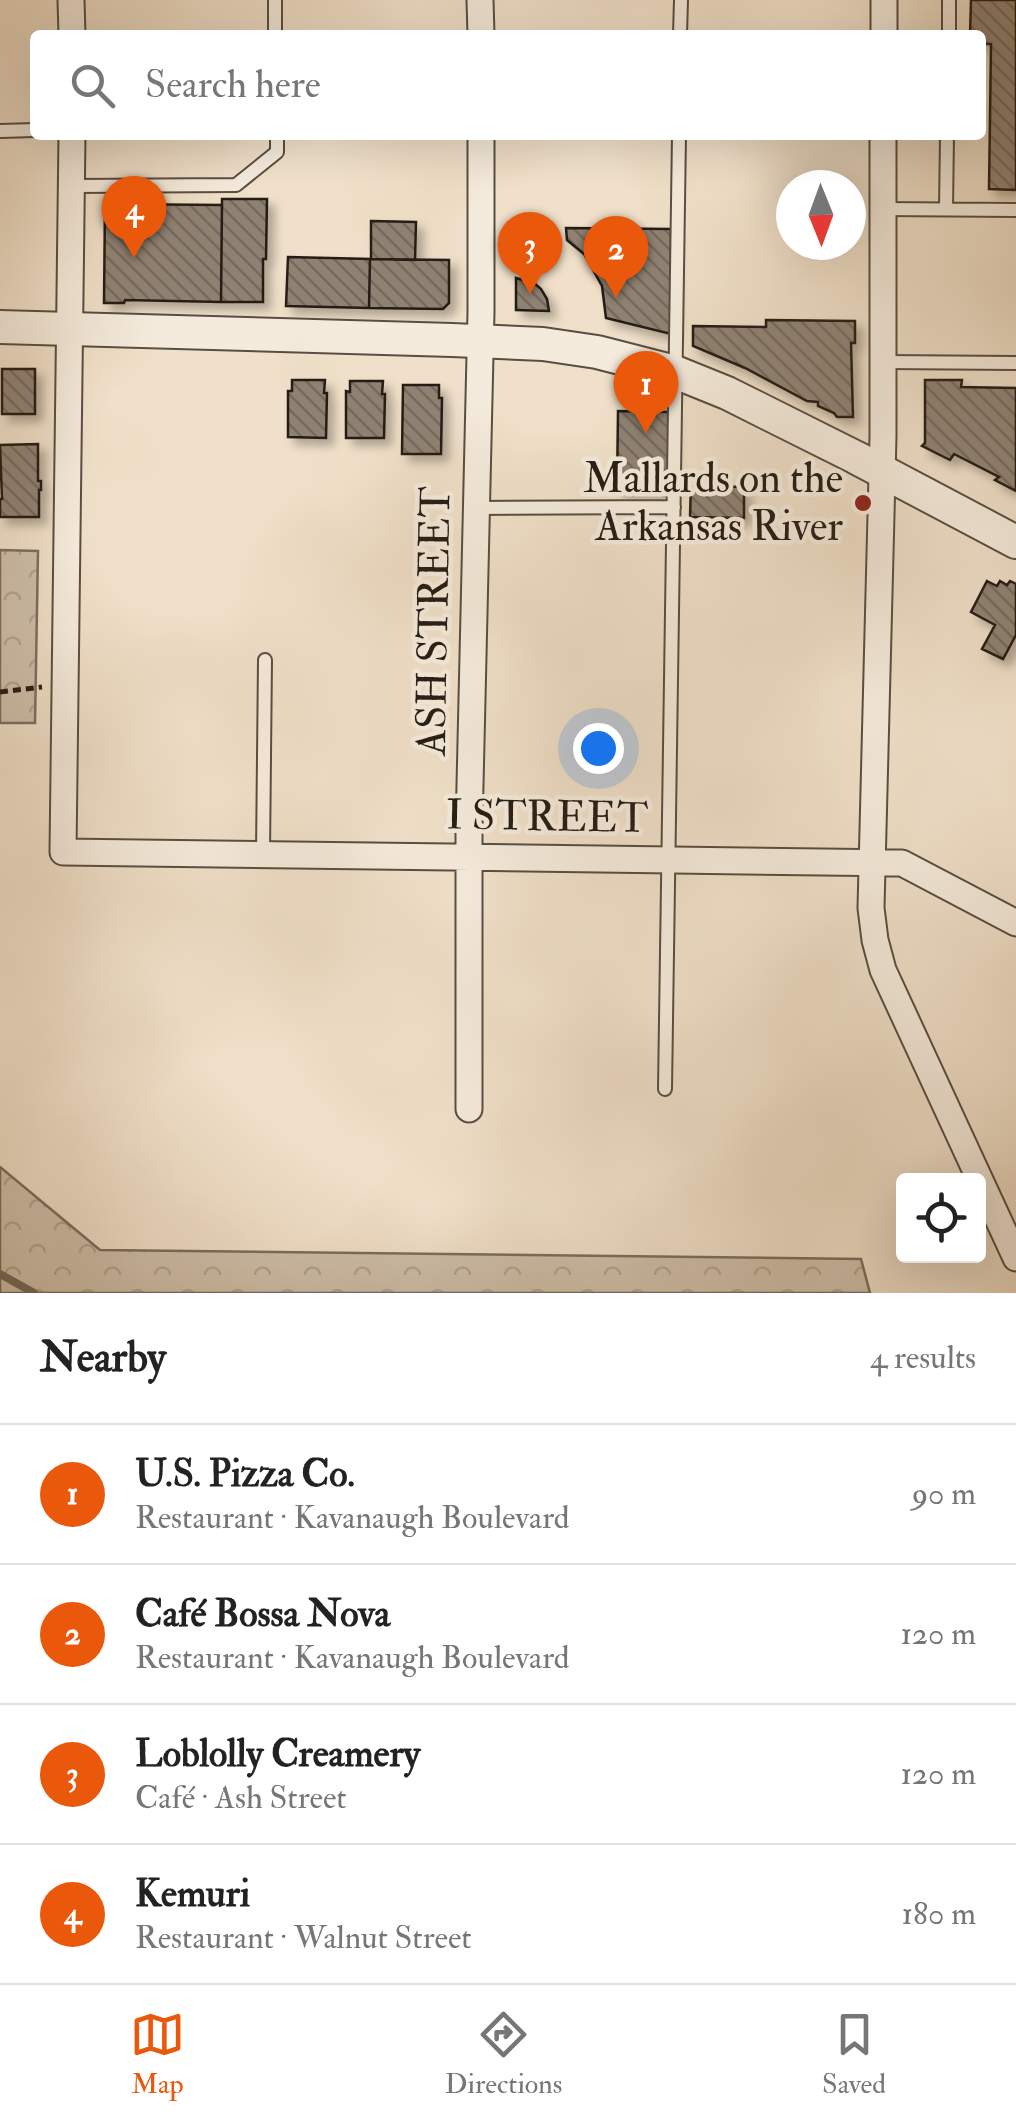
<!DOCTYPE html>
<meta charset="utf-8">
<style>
:root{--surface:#fff;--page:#f2f2f2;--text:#222;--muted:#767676;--line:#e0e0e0;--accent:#ea580c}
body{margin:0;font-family:"IM FELL Double Pica",serif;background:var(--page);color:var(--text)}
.controls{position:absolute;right:30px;bottom:30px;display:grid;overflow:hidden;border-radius:10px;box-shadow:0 10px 40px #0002}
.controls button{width:90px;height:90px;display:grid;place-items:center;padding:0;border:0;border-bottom:2px solid var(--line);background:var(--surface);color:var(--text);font:50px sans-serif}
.compass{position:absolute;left:776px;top:170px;width:90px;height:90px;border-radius:50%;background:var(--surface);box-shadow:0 10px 40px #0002;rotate:179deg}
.you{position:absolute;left:598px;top:748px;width:35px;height:35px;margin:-25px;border:8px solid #fff;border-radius:50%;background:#1a73e8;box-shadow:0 0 0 15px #1a73e833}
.badge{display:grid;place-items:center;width:65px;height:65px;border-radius:50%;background:var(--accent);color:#fff;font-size:32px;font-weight:700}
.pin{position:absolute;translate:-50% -82px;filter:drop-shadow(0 2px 5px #0008)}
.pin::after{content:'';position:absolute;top:52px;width:35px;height:30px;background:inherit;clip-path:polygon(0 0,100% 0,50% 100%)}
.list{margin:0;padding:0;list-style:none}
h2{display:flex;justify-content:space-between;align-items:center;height:130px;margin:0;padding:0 40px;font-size:42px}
h2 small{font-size:32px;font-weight:400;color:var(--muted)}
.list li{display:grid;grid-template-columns:65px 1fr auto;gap:30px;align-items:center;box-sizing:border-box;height:140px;padding:0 40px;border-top:2px solid var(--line)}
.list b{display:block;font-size:38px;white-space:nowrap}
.list p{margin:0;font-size:32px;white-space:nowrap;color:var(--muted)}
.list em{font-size:32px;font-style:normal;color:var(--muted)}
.icon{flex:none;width:55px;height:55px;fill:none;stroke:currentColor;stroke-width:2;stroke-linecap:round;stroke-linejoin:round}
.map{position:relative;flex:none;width:1016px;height:1293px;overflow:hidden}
.search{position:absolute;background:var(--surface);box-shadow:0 10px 40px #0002;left:30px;right:30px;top:30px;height:110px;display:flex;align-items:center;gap:25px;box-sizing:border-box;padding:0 35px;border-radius:10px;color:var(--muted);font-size:38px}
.sheet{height:690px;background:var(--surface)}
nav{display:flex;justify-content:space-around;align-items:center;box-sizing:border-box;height:140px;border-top:2px solid var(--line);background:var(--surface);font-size:28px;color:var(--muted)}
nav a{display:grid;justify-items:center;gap:5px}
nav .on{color:var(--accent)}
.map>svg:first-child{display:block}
</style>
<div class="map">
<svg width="1016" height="1293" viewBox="0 0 1016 1293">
<defs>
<pattern id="park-crowns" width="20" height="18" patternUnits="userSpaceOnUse" patternTransform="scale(2.5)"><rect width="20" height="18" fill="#cebfaa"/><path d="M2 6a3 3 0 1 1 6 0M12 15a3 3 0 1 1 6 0" fill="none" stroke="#b1a491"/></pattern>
<pattern id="building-back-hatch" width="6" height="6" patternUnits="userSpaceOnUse" patternTransform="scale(2.5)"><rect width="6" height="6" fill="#8f8273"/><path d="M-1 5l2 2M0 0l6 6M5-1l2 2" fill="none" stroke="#756a5d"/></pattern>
<filter id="shadow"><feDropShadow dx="7" dy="7" stdDeviation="5" flood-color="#0004"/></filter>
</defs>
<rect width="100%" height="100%" fill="#f0e0c9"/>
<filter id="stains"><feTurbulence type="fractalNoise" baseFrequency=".002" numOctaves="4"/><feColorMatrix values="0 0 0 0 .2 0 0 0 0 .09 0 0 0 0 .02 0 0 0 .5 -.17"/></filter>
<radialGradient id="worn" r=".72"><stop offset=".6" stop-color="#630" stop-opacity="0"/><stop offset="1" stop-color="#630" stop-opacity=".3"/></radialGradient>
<path fill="url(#park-crowns)" stroke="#7a6e60" stroke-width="2.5" d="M0,550L38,551L35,723H0Z
M0,1167L100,1250L861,1259L870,1293H0Z"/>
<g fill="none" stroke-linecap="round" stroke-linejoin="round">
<path stroke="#766a5c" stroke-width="8" d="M0,1274L34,1293"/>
</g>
<path fill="url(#building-back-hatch)" stroke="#261d15" stroke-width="2.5" filter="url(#shadow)" d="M971,0H1016V190L989,189L991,44H981V35H970Z
M222,199H267L266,259H263V302H221Z
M105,204L222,205L221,302L125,300L124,303H104Z
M371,221L416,222L415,260L371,259Z
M566,228L671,229V334L606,318L602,286L584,254L567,240Z
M288,257L370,259L369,308L286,306Z
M370,259L449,260V303L443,309L369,308Z
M516,278L534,283L541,289L547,299L549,311L516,310Z
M766,320L855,321V343H851L853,417H837L834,413L818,406V402L807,401L745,368L693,346V326L766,327Z
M2,369H35V414H2Z
M292,380H325L324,393H327L326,438L288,437V391H292Z
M925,380H962L961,387L1016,388V491L995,480L999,477L954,454L950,460L922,446L925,443Z
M350,381H383L382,394H385L384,438H346V391L350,392Z
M403,385H439V398H442L441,454H402Z
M618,411L670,412L669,491H617Z
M38,444V481H41V490H39V517H0V499H2L0,445Z
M691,486L744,487V518L690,517Z
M987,581L997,586L1000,581L1007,585L1010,581L1016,584V635L1003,659L982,649L995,625L971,612Z"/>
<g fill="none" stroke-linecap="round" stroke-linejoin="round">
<g stroke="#584e42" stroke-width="16">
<path id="service" d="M275,0V35
M680,35L681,0
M949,35V0
M0,131L35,130
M73,186L236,185L277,152V135
M883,209L1016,210
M946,209L947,135
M884,362L1016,363
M476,508L674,507
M263,854L265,660
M665,1089L679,135"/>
</g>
<g stroke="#584e42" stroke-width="29">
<path id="minor" d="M71,0L72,35
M480,0L481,35
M884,35V0
M72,135L63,852L902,863L1016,923
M883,135V436L871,908L875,940L883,970L1016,1258
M469,1109V828L481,312V135"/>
</g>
<g stroke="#584e42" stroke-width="36">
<path id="tertiary" d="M0,327L452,340L543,344L597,352L675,372L727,393L855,457L1016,542"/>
</g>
<path stroke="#261d15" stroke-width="5" stroke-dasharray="8 5" stroke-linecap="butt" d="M0,692L42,687"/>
<use href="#service" stroke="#f5ebdc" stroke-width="12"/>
<use href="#minor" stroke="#f5ebdc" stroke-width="25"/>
<use href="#tertiary" stroke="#f5ebdc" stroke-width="32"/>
</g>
<circle fill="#8f2418" stroke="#f5ebdc" stroke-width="4" cx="863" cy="503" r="10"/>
<g text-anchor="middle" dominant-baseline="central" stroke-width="9" stroke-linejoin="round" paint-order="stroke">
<g font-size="42" fill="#261d15" stroke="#f5ebdc" text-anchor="end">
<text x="843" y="479">Mallards on the<tspan x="843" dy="48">Arkansas River</tspan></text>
</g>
<g font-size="42" fill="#261d15" stroke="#f5ebdc">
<text transform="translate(434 621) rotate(-89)">ASH STREET</text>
<text transform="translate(547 817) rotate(1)">I STREET</text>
</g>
</g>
<rect width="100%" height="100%" filter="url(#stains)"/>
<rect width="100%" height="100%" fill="url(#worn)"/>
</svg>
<div class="controls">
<button><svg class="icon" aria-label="locate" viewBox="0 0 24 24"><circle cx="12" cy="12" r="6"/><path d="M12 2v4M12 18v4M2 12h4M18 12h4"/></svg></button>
</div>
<svg class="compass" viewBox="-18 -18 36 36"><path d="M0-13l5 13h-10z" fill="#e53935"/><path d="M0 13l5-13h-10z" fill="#767676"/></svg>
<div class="you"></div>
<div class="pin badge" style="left:646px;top:433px">1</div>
<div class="pin badge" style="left:616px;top:298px">2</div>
<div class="pin badge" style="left:530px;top:294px">3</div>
<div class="pin badge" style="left:134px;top:258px">4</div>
<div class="search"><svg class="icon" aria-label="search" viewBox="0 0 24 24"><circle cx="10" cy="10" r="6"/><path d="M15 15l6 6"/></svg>Search here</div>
</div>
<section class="sheet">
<h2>Nearby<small>4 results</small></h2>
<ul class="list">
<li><span class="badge">1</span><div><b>U.S. Pizza Co.</b><p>Restaurant · Kavanaugh Boulevard</p></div><em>90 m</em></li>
<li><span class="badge">2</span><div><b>Café Bossa Nova</b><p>Restaurant · Kavanaugh Boulevard</p></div><em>120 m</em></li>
<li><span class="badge">3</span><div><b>Loblolly Creamery</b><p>Café · Ash Street</p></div><em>120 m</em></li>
<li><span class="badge">4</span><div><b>Kemuri</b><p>Restaurant · Walnut Street</p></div><em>180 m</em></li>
</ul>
</section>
<nav>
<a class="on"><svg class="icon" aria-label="map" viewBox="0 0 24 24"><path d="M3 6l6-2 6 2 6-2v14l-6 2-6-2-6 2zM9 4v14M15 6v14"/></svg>Map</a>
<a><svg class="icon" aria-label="directions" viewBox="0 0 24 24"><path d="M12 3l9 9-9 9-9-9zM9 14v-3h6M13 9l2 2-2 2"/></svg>Directions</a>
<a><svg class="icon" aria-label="saved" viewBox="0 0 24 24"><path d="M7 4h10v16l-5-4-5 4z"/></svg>Saved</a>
</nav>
